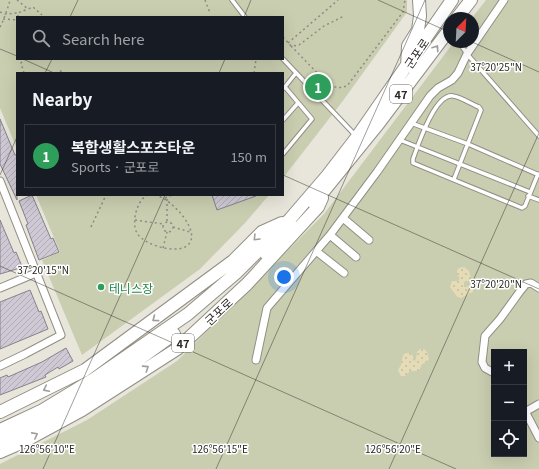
<!DOCTYPE html>
<meta charset="utf-8">
<style>
:root{--surface:#171b24;--page:#242831;--text:#f1f3f6;--muted:#9ea1a6;--line:#363941;--accent:#287270}
body{margin:0;font-family:Georgia,"Noto Sans KR",serif;background:var(--page);color:var(--text)}
.controls{position:absolute;right:12px;bottom:12px;display:grid;overflow:hidden;border-radius:0px;box-shadow:0 4px 16px #0002}
.controls button{width:36px;height:36px;display:grid;place-items:center;padding:0;border:0;border-bottom:1px solid var(--line);background:var(--surface);color:var(--text);font:20px sans-serif}
.compass{position:absolute;left:443px;top:12px;width:36px;height:36px;border-radius:50%;background:var(--surface);box-shadow:0 4px 16px #0002;rotate:24deg}
.you{position:absolute;left:284px;top:277px;width:14px;height:14px;margin:-10px;border:3px solid #fff;border-radius:50%;background:#1a73e8;box-shadow:0 0 0 6px #1a73e833}
.badge{display:grid;place-items:center;width:26px;height:26px;border-radius:50%;background:var(--accent);color:#fff;font-size:13px;font-weight:700}
.pin{position:absolute;translate:-50% -50%;border:2px solid #fff;box-shadow:0 1px 4px #0006}
.list{margin:0;padding:0;list-style:none}
h2{display:flex;justify-content:space-between;align-items:center;height:52px;margin:0;padding:0 16px;font-size:17px}
h2 small{font-size:13px;font-weight:400;color:var(--muted)}
.list li{display:grid;grid-template-columns:26px 1fr auto;gap:12px;align-items:center;box-sizing:border-box;height:64px;margin:0 8px 8px;padding:0 8px;border:1px solid var(--line);border-radius:0px}
.list b{display:block;font-size:15px;white-space:nowrap}
.list p{margin:0;font-size:13px;white-space:nowrap;color:var(--muted)}
.list em{font-size:13px;font-style:normal;color:var(--muted)}
.icon{flex:none;width:22px;height:22px;fill:none;stroke:currentColor;stroke-width:2;stroke-linecap:round;stroke-linejoin:round}
.map{position:relative;flex:none;width:539px;height:469px;overflow:hidden}
.search{position:absolute;background:var(--surface);box-shadow:0 4px 16px #0002;left:16px;top:16px;width:268px;height:44px;display:flex;align-items:center;gap:10px;box-sizing:border-box;padding:0 14px;border-radius:0px;color:var(--muted);font-size:15px}
.panel{position:absolute;background:var(--surface);box-shadow:0 4px 16px #0002;left:16px;top:72px;width:268px;height:124px;border-radius:0px}
.map>svg:first-child{display:block}
</style>
<div class="map">
<svg width="539" height="469" viewBox="0 0 539 469">
<defs>
<pattern id="sand-dots" width="8" height="8" patternUnits="userSpaceOnUse"><rect width="8" height="8" fill="#e5dcb7"/><path d="M2 2h.1M6 6h.1" fill="none" stroke="#c4bd9d" stroke-width="1.8" stroke-linecap="round"/></pattern>
<pattern id="building-hatch" width="6" height="6" patternUnits="userSpaceOnUse"><rect width="6" height="6" fill="#cec9d4"/><path d="M-1 1l2-2M0 6l6-6M5 7l2-2" fill="none" stroke="#b1adb6"/></pattern>
</defs>
<rect width="100%" height="100%" fill="#e8e5da"/>
<path fill="#caceb0" fill-rule="evenodd" d="M0,0H407V12L342,102L283,178V73H17V149L0,108ZM17,17H283V59H17Z
M486,0H539V469H0V464L87,420L177,361L324,214L454,42H473L472,18ZM494,352H524V454H494Z
M36,195H269L245,223L200,269L82,355L42,260L60,252Z"/>
<path fill="url(#sand-dots)" d="M464,267L469,271L471,278L468,281L464,282V287L472,286L473,292L461,298H458L450,287L452,281H458L460,278L457,275V271L459,268Z
M420,349H424L427,352L429,359L425,363L422,364L419,371H410L405,376H401L398,370L401,365L403,355L406,353H410L413,356V360L415,361L416,359L417,352Z"/>
<path fill="url(#building-hatch)" stroke="#86828c" d="M0,119L15,155H17V200L0,164Z
M32,195L51,239L53,238L59,252L39,260L26,225L28,224L19,201Z
M212,195H256V196L217,210Z
M0,220L14,253L16,252L21,264L20,268L0,274Z
M30,290L39,312L41,311L48,329L0,349V302Z
M66,348L73,361L59,369L58,367L45,375L46,377L0,395V378L7,375L8,377L42,362Z"/>
<g fill="none" stroke-linecap="round" stroke-linejoin="round">
<g stroke="#928f85" stroke-width="5.5">
<path id="lane" d="M232,0L245,17
M459,42L467,54L539,136
M283,59L355,135
M284,88L296,73
M283,120L298,103
M411,123L468,144L539,175
M400,140L530,192
M283,154L312,119L285,87
M454,179L481,110L479,107C471,104 461,97 453,96C435,93 418,145 413,159V163L522,208L525,206L538,174
M528,196L539,200"/>
</g>
<g stroke="#928f85" stroke-width="9">
<path id="street" d="M0,181L61,335L25,354L0,366
M343,218L369,240
M330,235L356,257
M316,251L344,273
M0,288L36,273
M256,360L267,308L330,235L377,172L430,96L438,88L452,80L458,73L467,54L504,0
M494,373L485,368L482,362L485,336L500,319L521,290L526,284L531,283L539,288
M524,409L539,438
M525,412L539,404"/>
</g>
<g stroke="#928f85" stroke-width="14">
<path id="primary" d="M457,18L471,0
M407,67L408,46L418,30L420,16L419,0
M314,203L379,123L449,30
M266,254L293,227
M0,412L85,370L233,261L262,232L282,223
M0,430L43,410L94,379L188,314L236,273L290,219L327,176L357,137L452,0
M0,441C63,415 119,374 174,334
M0,452L23,442L82,410L177,349L247,284L318,207L322,198"/>
</g>
<path stroke="#8e8b84" stroke-width="1.5" stroke-dasharray="2 3" stroke-linecap="butt" d="M17,0L28,9L33,7L42,15
M205,0L210,13
M0,12L5,14L18,13
M18,17V13L28,9
M3,19L17,20
M0,27C3,22 9,5 10,0
M283,37L291,46L299,45L324,26L344,16
M288,43L338,0
M291,46L328,84L338,88L347,86L403,12L405,0
M24,73L21,63L25,59
M55,73L64,70
M254,73L256,59
M148,195C137,199 131,223 137,233C144,245 173,253 185,247C206,236 172,198 155,195
M165,198L172,195
M167,199V221
M135,220L163,224
M163 227a5 5 0 1 1 10 0a5 5 0 1 1-10 0Z
M91,227L106,195
M173,227L190,232
M163,248L167,232"/>
<use href="#lane" stroke="#fff" stroke-width="3.5"/>
<use href="#street" stroke="#fff" stroke-width="7"/>
<use href="#primary" stroke="#fff" stroke-width="12"/>
</g>
<defs><path id="oneway-chevron" d="M-2-3.5L2.5 0L-2 3.5" fill="none" stroke-width="1.6" stroke-linecap="round" stroke-linejoin="round"/></defs>
<g stroke="#9f9e9c">
<use href="#oneway-chevron" transform="translate(436 48) rotate(-56)"/>
<use href="#oneway-chevron" transform="translate(256 238) rotate(135)"/>
<use href="#oneway-chevron" transform="translate(155 319) rotate(144)"/>
<use href="#oneway-chevron" transform="translate(146 368) rotate(-33)"/>
<use href="#oneway-chevron" transform="translate(46 389) rotate(154)"/>
<use href="#oneway-chevron" transform="translate(35 435) rotate(-28)"/>
</g>
<path fill="none" stroke="#292723" stroke-width="1" stroke-opacity="0.45" d="M378,0L449,32M70,17L78,0M244,17L251,0M472,42L539,72M0,49L17,56M23,59L54,73M45,73L52,59M219,73L225,59M0,175L17,137M283,175L539,289M0,266L456,469M43,469L165,195M216,469L425,0M389,469L539,133"/>
<circle fill="#2e9e5b" stroke="#fff" stroke-width="1.5" cx="101" cy="287" r="4"/>
<g text-anchor="middle" dominant-baseline="central" stroke-width="3" stroke-linejoin="round" paint-order="stroke">
<g fill="#fff" stroke="#696865" stroke-width="1">
<rect x="390" y="85" width="22" height="18" rx="3"/>
<rect x="172" y="334" width="22" height="18" rx="3"/>
</g>
<g font-size="11" font-weight="bold" fill="#292723">
<text x="401" y="94">47</text>
<text x="183" y="343">47</text>
</g>
<g font-size="12" fill="#292723" stroke="#fff">
<text transform="translate(416 53) rotate(-56)">군포로</text>
<text transform="translate(218 311) rotate(-43)">군포로</text>
</g>
<g font-size="12" fill="#27864d" stroke="#fff" text-anchor="start">
<text x="109" y="287">테니스장</text>
</g>
</g>
<g font-size="10" text-anchor="middle" fill="#292723" stroke="#fff" stroke-width="3" stroke-linejoin="round" paint-order="stroke">
<text x="496" y="71">37°20'25"N</text>
<text x="43" y="274">37°20'15"N</text>
<text x="496" y="288">37°20'20"N</text>
<text x="47" y="453">126°56'10"E</text>
<text x="220" y="453">126°56'15"E</text>
<text x="393" y="453">126°56'20"E</text>
</g>
</svg>
<div class="controls">
<button>+</button>
<button>−</button>
<button><svg class="icon" aria-label="locate" viewBox="0 0 24 24"><circle cx="12" cy="12" r="6"/><path d="M12 2v4M12 18v4M2 12h4M18 12h4"/></svg></button>
</div>
<svg class="compass" viewBox="-18 -18 36 36"><path d="M0-13l5 13h-10z" fill="#e53935"/><path d="M0 13l5-13h-10z" fill="#9ea1a6"/></svg>
<div class="you"></div>
<div class="pin badge" style="left:318px;top:87px;background:#2e9e5b">1</div>
<div class="search"><svg class="icon" aria-label="search" viewBox="0 0 24 24"><circle cx="10" cy="10" r="6"/><path d="M15 15l6 6"/></svg>Search here</div>
<section class="panel">
<h2>Nearby<small></small></h2>
<ul class="list">
<li><span class="badge" style="background:#2e9e5b">1</span><div><b>복합생활스포츠타운</b><p>Sports · 군포로</p></div><em>150 m</em></li>
</ul>
</section>
</div>
